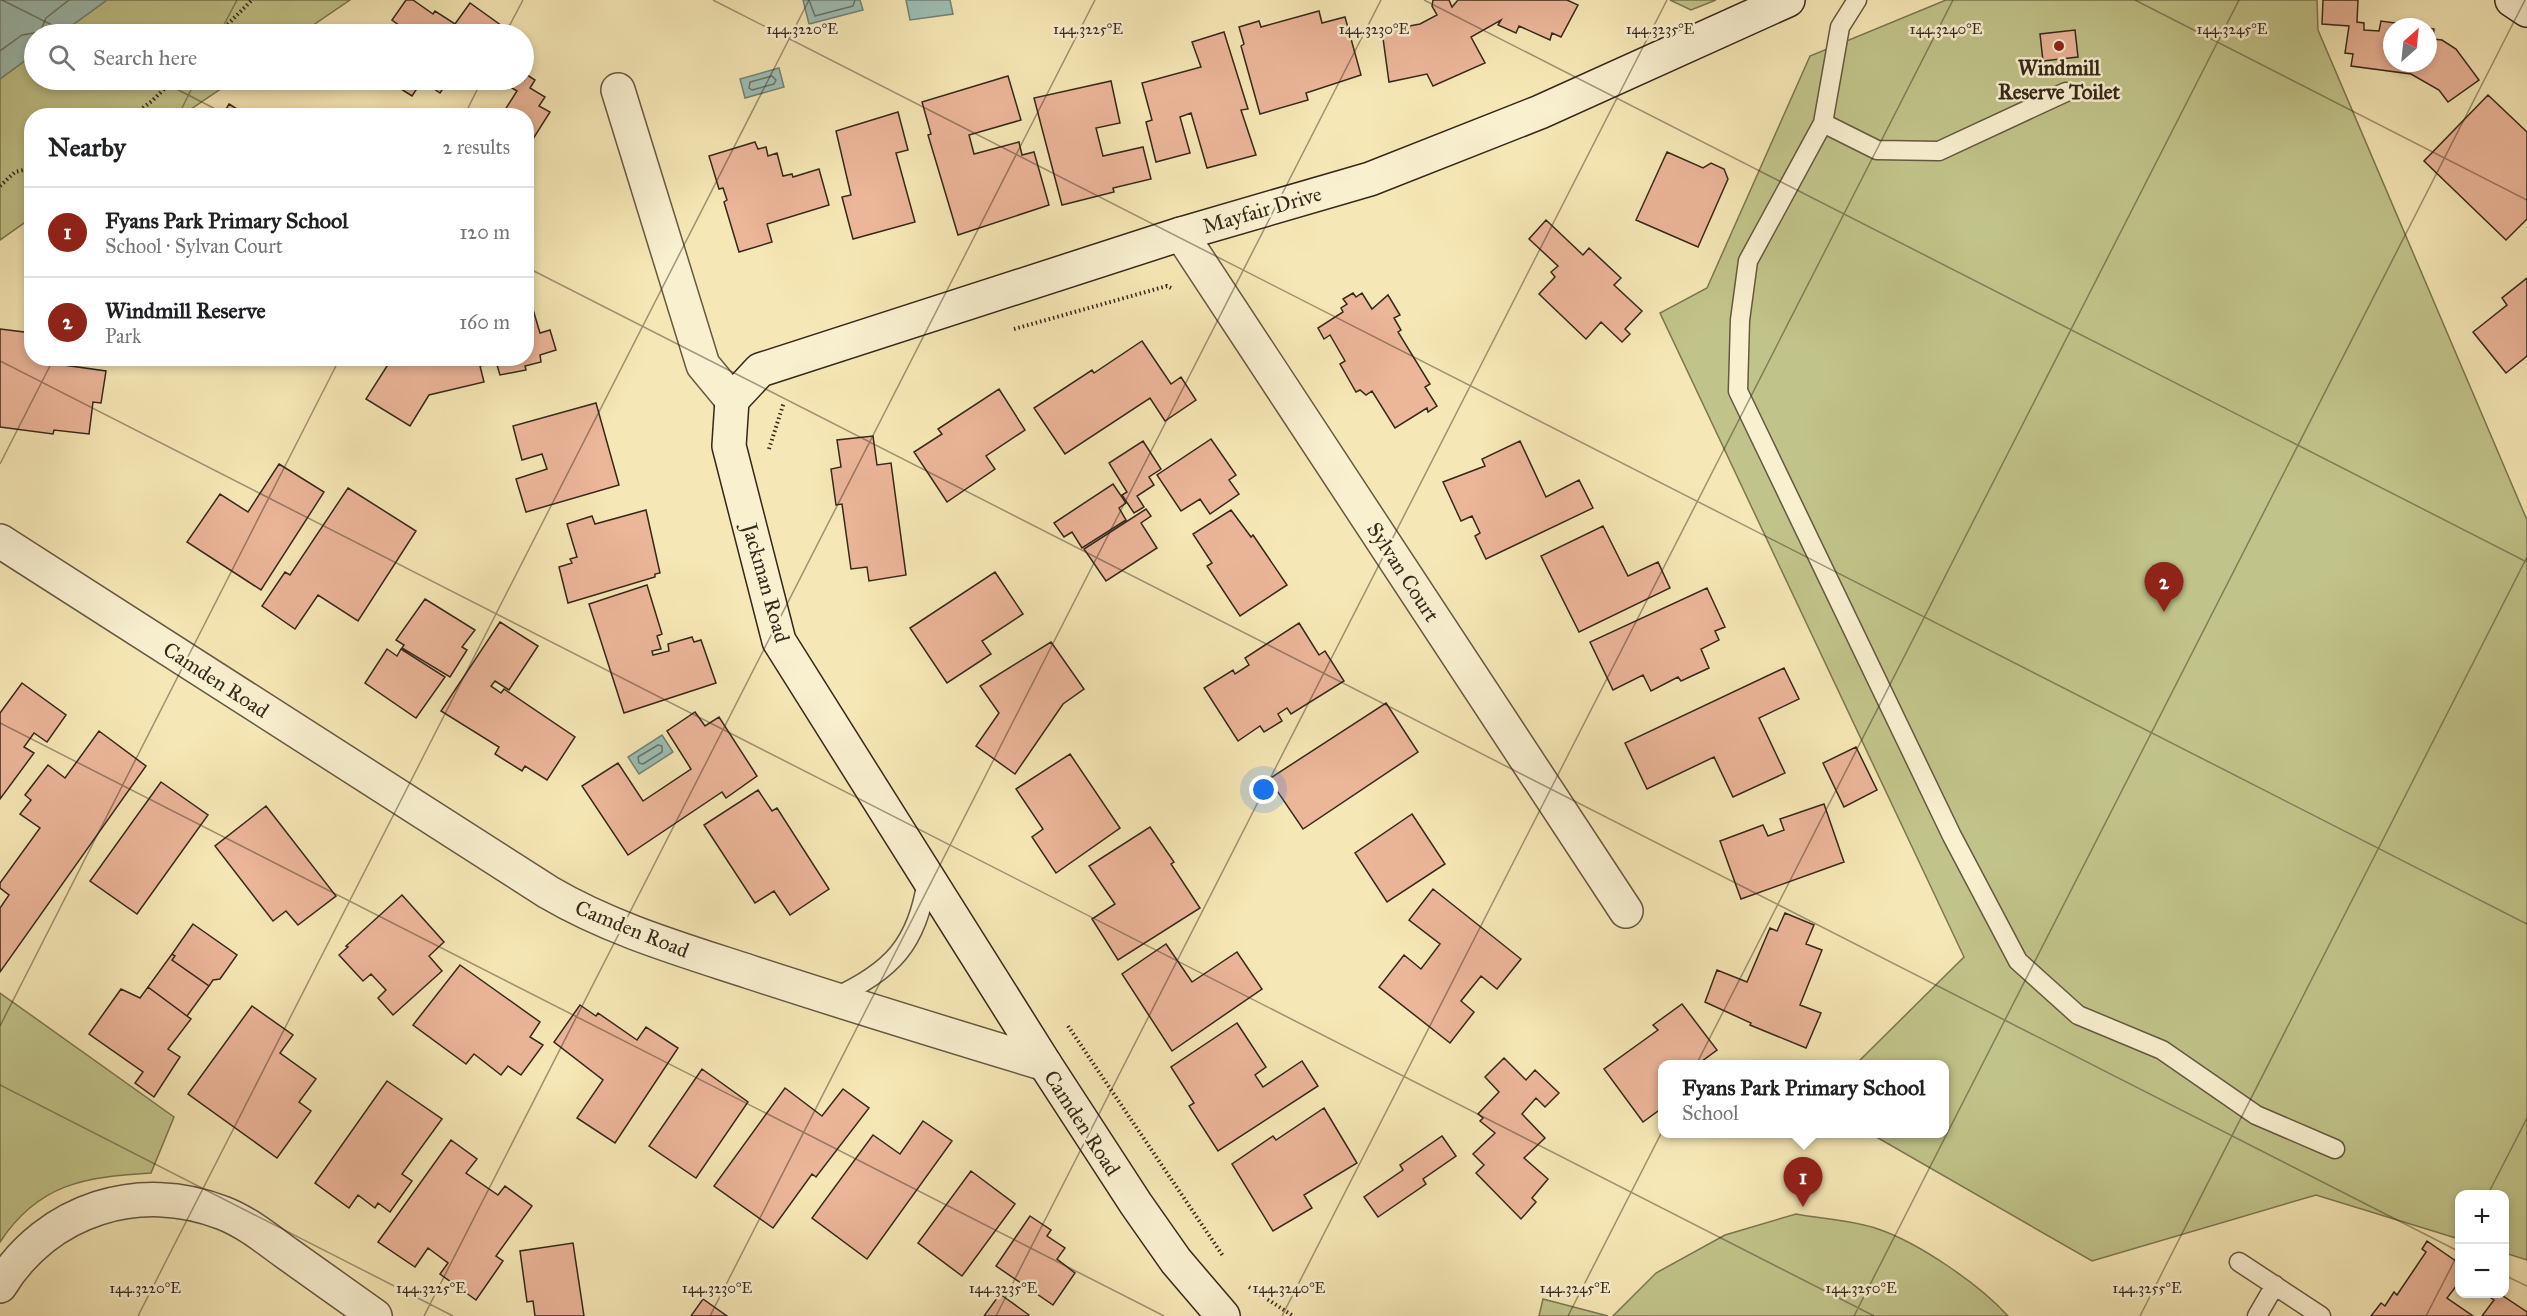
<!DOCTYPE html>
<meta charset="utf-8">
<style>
:root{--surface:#fff;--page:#f2f2f2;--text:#202124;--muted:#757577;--line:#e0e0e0;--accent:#8f2418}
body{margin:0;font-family:"IM FELL Great Primer",serif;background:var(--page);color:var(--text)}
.controls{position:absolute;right:18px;bottom:18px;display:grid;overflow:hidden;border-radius:12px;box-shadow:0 3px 9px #0003}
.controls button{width:54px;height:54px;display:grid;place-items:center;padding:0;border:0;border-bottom:2px solid var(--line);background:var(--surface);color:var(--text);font:30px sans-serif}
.compass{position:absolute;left:2383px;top:18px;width:54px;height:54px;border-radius:50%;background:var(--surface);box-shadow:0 3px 9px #0003;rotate:27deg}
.you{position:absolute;left:1264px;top:790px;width:21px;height:21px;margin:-15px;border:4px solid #fff;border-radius:50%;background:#1a73e8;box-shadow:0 0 0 9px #1a73e833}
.badge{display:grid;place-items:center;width:39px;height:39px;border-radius:50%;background:var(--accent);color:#fff;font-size:20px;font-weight:700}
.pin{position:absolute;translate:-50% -50px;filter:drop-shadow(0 2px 3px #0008)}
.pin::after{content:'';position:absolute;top:32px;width:21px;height:18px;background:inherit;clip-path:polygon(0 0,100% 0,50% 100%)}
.popup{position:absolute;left:1658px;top:1060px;width:291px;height:78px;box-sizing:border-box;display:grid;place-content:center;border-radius:12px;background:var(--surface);filter:drop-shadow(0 2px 4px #0005);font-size:20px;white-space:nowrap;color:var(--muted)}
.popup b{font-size:22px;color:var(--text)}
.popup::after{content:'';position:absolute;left:50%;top:100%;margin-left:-12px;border:12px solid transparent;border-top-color:var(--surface)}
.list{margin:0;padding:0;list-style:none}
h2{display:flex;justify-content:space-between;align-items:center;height:78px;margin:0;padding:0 24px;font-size:26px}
h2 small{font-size:20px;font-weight:400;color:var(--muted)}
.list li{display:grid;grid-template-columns:39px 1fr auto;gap:18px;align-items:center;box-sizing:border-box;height:90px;padding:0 24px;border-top:2px solid var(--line)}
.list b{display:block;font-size:22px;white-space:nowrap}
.list p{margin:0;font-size:20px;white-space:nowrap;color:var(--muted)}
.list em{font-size:20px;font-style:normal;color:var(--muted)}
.icon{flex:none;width:33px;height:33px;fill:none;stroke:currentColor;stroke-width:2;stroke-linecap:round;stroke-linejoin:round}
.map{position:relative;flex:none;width:2527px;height:1316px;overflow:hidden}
.search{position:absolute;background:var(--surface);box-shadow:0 3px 9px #0003;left:24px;top:24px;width:510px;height:66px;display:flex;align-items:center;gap:15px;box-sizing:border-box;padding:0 21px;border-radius:33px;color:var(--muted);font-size:22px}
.panel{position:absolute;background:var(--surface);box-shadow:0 3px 9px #0003;left:24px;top:108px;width:510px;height:258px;border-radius:24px}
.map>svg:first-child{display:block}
</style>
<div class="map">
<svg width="2527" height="1316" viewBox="0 0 2527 1316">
<rect width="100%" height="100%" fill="#f6e8b6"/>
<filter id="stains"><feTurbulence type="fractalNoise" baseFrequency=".00333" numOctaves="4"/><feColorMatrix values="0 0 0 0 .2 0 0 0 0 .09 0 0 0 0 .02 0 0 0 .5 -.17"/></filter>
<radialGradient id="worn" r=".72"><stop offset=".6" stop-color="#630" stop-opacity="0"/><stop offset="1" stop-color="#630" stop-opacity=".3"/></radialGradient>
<path fill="#c1c48a" stroke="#7c7652" stroke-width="1.5" d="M107,0H350L300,34H60Z
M1670,0H1716L1691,10Z
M1946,0H2317L2318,30L2527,520V1260L2505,1253L2504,1194H2460L2459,1239L2316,1195L2092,1261L1871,1134H1944V1064H1856L1964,957L1660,313L1707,288L1810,56Z
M34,54V80H234L182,115L32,116L31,218L0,240V79Z
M0,993L174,1117L151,1173C85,1177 39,1183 0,1242Z
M1796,1214C1822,1219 1853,1220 1878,1229C1919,1243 1979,1284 2008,1316H1613L1656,1273L1725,1235Z
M1543,1299L1608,1316H1539Z"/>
<path fill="#9dbfb4" stroke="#748376" stroke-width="1.5" d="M0,0H107L60,34H34V54L0,79Z
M803,0H860L863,10L809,24Z
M906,0H950L953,14L910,20Z
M779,68L784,87L745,98L740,79Z
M662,735L673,752L639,774L628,757Z"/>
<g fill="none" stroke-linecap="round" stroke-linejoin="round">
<path stroke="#6a7467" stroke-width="1.5" d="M809,0L815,16L853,6L855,0
M0,51L22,35L40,32L46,18L69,0
M772,76L776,80L774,84L752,90L749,88L750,82Z
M658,745L662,746V752L643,764L639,763L638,757Z"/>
</g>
<path fill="#ecb699" stroke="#36281a" stroke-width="1.5" d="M406,0H413L433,14L435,11L455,24L470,3L509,31L506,34H411L392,20Z
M1433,0H1449L1452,7L1458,0H1567L1578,5L1561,37L1552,33L1550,40L1519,26L1516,33L1498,25L1501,20L1471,37L1485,63L1433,86L1427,74L1389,82L1382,31L1420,24L1437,15L1432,6Z
M2323,0H2358L2357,22L2364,23V30L2379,31L2381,21L2423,27H2392V63H2428V28L2434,29L2433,39L2442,40L2456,49L2479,80L2448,102L2439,90L2411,74L2351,66L2353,54L2345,53L2349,26L2322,24Z
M1319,11L1322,23L1345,17L1361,75L1306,93L1308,100L1260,114L1241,46L1244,44L1239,27L1259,21L1261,27Z
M2075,30L2078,57L2043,61L2040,34Z
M1224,32L1248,109L1241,110L1256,155L1207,168L1191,113L1180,117L1190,153L1156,162L1146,122L1152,120L1142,83L1201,67L1192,42Z
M524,73L535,80L530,88L545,97L539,106L550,112L533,139L526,135V116H501L517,91L499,80H524Z
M1008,76L1021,120L969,135L974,154L1019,142L1022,155L1034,152L1049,205L958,235L928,135L931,134L922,102Z
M392,80H449L440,93L422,81L412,96L390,82Z
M1111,81L1120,123L1096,128L1103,156L1143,147L1151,179L1113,188L1114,192L1062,205L1034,98Z
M2488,95L2527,132V219L2506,240L2424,161Z
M229,104L248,116H222Z
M898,112L908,150L896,153L915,222L853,239L842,197L851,195L836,131Z
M755,142L758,149L766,147L768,156L777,153L783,176L792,174L793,177L819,169L829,205L767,224L772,242L739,252L724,202L727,200L723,188L719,189L709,156Z
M1667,152L1703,168L1711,163L1724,169L1728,179L1698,247L1636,220Z
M1546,220L1583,255L1589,248L1621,278L1614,285L1642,311L1625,329L1630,334L1622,342L1601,322L1586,339L1539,294L1555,277L1551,272L1558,266L1529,239Z
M2527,278V356L2506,373L2473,332L2507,305L2502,298Z
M1353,293L1356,297L1362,293L1372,309L1388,295L1400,315L1394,318L1401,330L1398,332L1430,384L1425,387L1437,406L1428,412L1427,408L1395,428L1372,391L1366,395L1360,390L1356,392L1340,364L1345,361L1330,335L1324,339L1318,328L1343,312L1341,308L1347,304L1343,299Z
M526,296H529L540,333L550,330L556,350L540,355L541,362L525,366L526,370L500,375L496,362L480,366L484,382L429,395L410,426L366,399L389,363L381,358H526Z
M0,329L32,333V358H65L64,365L106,371L101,403L93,402L89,434L54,430L53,434L0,427Z
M1142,341L1171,384L1181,377L1196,400L1165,421L1150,398L1065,454L1034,408L1092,370L1094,373Z
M999,389L1025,430L986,456L995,469L947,502L914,452L942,434L938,429Z
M596,403L619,485L526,512L516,479L547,469L542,454L522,460L513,426Z
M873,436L877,465L891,463L906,575L869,581L867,567L851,569L842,504L836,505L831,469L841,467L837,440Z
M1211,439L1236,475L1229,480L1239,494L1210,514L1200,499L1181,511L1157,475Z
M1143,441L1161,469L1149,477L1154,485L1137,496L1144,507L1134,513L1122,495L1127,492L1109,463Z
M1520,441L1546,497L1579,480L1593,508L1486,559L1475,536L1480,533L1472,516L1461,521L1443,482L1485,466L1482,459Z
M279,464L324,492L261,590L187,542L220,494L248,512Z
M1113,484L1126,503L1119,508L1126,520L1082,548L1072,532L1064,537L1054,523Z
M348,488L416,531L358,621L318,595L295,629L262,606L285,572L290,575Z
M1146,509L1151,516L1141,523L1157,548L1106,581L1084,549Z
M646,510L660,573L655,574V577L568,603L559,567L572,563L570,559L577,557L567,524L592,516L595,524Z
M1231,510L1251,537L1253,535L1287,585L1240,616L1207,566L1212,563L1193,534Z
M1603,526L1628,576L1658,562L1670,588L1579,632L1541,556Z
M995,572L1023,614L982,641L991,654L947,683L910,628Z
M647,585L662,634L657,636L661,649L652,651L653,655L669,651L668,644L692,637L694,642L701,640L716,683L624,713L589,604Z
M1707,588L1725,627L1715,631L1719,640L1701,649L1709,668L1681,681L1678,677L1651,691L1643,675L1613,690L1590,642Z
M425,599L475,630L462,647L467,650L450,677L402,648L404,645L396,640Z
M500,622L538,646L509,690L495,681L491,686L501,693L504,689L575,737L547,780L525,766L522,771L495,754L499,747L441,711Z
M1299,623L1319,655L1325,651L1344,681L1291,714L1287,708L1278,714L1282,721L1264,732L1260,726L1238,741L1204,688L1233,670L1235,674L1249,665L1245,658Z
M1051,642L1084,689L1063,704L1015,774L976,746L999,713L980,686Z
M387,649L397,656L401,649L445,677L416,718L365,683Z
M1784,668L1799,699L1759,718L1785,773L1733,797L1714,757L1647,789L1625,743Z
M22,683L66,715L47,742L34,733L24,747L34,753L0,799V713Z
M1386,703L1418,752L1303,829L1269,779Z
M695,712L705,726L719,717L757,776L726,798L722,792L628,855L582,786L618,763L643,801L691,769L667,731Z
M99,731L146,766L0,972V908L9,895L0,888V883L40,828L20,814L31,800L25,795L48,765L65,778Z
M1856,747L1877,790L1844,807L1823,763Z
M1070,754L1120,828L1056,873L1032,837L1043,829L1016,789Z
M161,782L208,815L137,914L90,881Z
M758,790L772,811L777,808L829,889L790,915L774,891L755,903L704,825Z
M1824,804L1844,862L1741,899L1720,841L1763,825L1768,836L1784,830L1780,819Z
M266,806L336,896L298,925L286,911L273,921L215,846Z
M1412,814L1445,864L1387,902L1355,853Z
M1150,827L1174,862L1171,864L1200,908L1118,960L1092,919L1115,904L1089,866Z
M1433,889L1521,959L1497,989L1481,976L1461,1001L1474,1012L1450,1043L1379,987L1404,955L1421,969L1440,944L1409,920Z
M402,895L444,942L429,956L442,971L393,1015L378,998L386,990L371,974L363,981L339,955L348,947L346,946Z
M1785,913L1814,925L1806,944L1822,950L1800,1005L1821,1013L1806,1048L1750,1025L1751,1023L1705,1002L1717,970L1747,982L1770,928L1777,931Z
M193,924L237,955L220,979L213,980L209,986L172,960L175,956L172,954Z
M1166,944L1192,982L1237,952L1262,989L1172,1051L1122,974Z
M172,954L175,956L172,960L209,986L187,1016L148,987Z
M460,965L540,1022L530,1037L543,1045L521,1075L508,1066L501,1075L474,1054L466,1064L413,1025Z
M148,987L191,1019L168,1049L180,1057L154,1097L135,1083L143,1072L89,1034L121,989L140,998Z
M1682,1004L1717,1050L1698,1064H1662V1108L1643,1122L1604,1069L1658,1030L1653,1025Z
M580,1005L596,1016L598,1013L637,1040L646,1027L678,1048L615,1143L577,1118L603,1080L554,1042Z
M252,1006L293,1035L280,1053L316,1079L299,1102L311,1111L277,1158L188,1094Z
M1237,1023L1266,1067L1255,1075L1263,1087L1302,1061L1318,1086L1218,1151L1189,1106L1194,1103L1171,1067Z
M1504,1058L1526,1080L1535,1070L1559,1093L1545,1107L1536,1098L1522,1114L1545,1138L1524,1158L1548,1179L1532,1198L1536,1202L1521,1219L1476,1173L1484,1165L1473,1154L1495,1133L1480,1121L1483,1118L1478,1114L1499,1092L1485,1077Z
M702,1069L748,1102L696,1178L649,1146Z
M387,1081L442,1119L402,1174L412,1181L390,1212L378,1203L375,1208L358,1195L349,1208L315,1183Z
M785,1088L822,1116L843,1089L869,1108L816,1177L812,1174L773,1228L714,1186Z
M1324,1108L1357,1163L1304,1195L1312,1208L1273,1231L1232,1164L1273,1136L1276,1140Z
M923,1121L952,1141L867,1259L812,1218L873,1135L900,1154Z
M1442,1136L1456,1156L1423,1179L1426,1184L1378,1217L1364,1197L1403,1170L1400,1165Z
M451,1140L477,1159L466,1173L498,1195L505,1186L532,1206L496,1256L503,1261L476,1300L440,1274L448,1263L428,1248L415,1267L378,1242Z
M971,1171L1015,1204L962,1276L918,1243Z
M1030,1216L1051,1230L1047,1236L1065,1248L1057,1259L1075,1273L1053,1305L996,1266Z
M2427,1241L2460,1264V1281L2447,1298L2473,1316H2371L2381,1303L2385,1306L2394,1292L2397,1295L2426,1252L2422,1249Z
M573,1243L584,1316H535L533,1301L527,1302L520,1251Z
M1000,1294L1029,1315L1028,1316H984Z
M2490,1294H2500L2527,1312V1316H2482L2494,1300L2488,1296Z
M703,1299L727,1316H691Z"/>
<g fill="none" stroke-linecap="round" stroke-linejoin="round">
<g stroke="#665841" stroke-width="21">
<path id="lane" d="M1857,0L1840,27L1823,123L1748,261L1740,320L1738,391L1952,836L2018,961L2078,1015L2162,1050L2256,1115L2335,1149
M1823,123L1877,150L1939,151L2066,92
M833,998C891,972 918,944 927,879
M2239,1262L2321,1316
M2257,1316L2275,1285"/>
</g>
<g stroke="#665841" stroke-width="36">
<path id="street" d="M618,90L703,365L732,400
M1181,234L1626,911
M0,541L548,892C611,929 680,949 750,972C848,1004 946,1034 1045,1064
M0,1286C47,1209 140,1180 223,1213C246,1222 266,1238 285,1252C315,1273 345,1295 375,1316"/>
</g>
<g stroke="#36281a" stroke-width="36">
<path id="secondary" d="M2512,0L2527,10
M1223,1316L1176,1261L1136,1204L1045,1064L779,641L729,446L732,400L760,370L1181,234L1370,179L1540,112L1788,0"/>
</g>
<path stroke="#36281a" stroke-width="4" stroke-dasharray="1.5 3" stroke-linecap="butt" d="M218,34L252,0
M132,116L152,101L173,80
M0,186L15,172L32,168
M1014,329L1167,286L1171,288
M769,449L784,402
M1068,1026L1223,1256
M1249,1287L1293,1316"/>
<use href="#lane" stroke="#f9f0d0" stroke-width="18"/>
<use href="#street" stroke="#f9f0d0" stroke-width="33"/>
<use href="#secondary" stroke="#f9f0d0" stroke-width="33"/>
</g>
<path fill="none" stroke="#36281a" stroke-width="1.5" stroke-opacity="0.45" d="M2,0L70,34M713,0L2527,924M1424,0L2527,562M2135,0L2527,200M219,34L237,0M505,34L523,0M159,80L229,116M178,116L196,80M464,116L482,80M526,267L2460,1252M0,361L1874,1316M0,464L54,358M0,723L1164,1316M0,1026L340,358M0,1085L453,1316M2488,1194L2527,1118M2504,1275L2527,1286M138,1316L809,0M424,1316L1095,0M710,1316L1381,0M996,1316L1667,0M1282,1316L1953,0M1568,1316L2239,0M1854,1316L2525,0M2140,1316L2527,557M2426,1316L2460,1250"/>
<circle fill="#8f2418" stroke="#f9f0d0" stroke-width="2" cx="2059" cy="46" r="6"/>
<g text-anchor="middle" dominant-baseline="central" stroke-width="5" stroke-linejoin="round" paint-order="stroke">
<g font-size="21" font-weight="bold" fill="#36281a" stroke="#f9f0d0">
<text x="2059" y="68">Windmill<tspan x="2059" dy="24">Reserve Toilet</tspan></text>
</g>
<g font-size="21" fill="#36281a" stroke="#f9f0d0">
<text transform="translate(1262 210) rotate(-16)">Mayfair Drive</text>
<text transform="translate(1403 572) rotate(57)">Sylvan Court</text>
<text transform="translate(766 583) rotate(74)">Jackman Road</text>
<text transform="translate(216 680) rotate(33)">Camden Road</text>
<text transform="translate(632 929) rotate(22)">Camden Road</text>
<text transform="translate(1082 1123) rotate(57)">Camden Road</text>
</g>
</g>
<g font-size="15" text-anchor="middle" fill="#36281a" stroke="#f9f0d0" stroke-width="5" stroke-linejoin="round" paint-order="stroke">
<text x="802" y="34">144.3220°E</text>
<text x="1088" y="34">144.3225°E</text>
<text x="1374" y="34">144.3230°E</text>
<text x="1660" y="34">144.3235°E</text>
<text x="1946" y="34">144.3240°E</text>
<text x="2232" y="34">144.3245°E</text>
<text x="145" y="1293">144.3220°E</text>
<text x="431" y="1293">144.3225°E</text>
<text x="717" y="1293">144.3230°E</text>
<text x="1003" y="1293">144.3235°E</text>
<text x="1289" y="1293">144.3240°E</text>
<text x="1575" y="1293">144.3245°E</text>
<text x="1861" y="1293">144.3250°E</text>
<text x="2147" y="1293">144.3255°E</text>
</g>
<rect width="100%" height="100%" filter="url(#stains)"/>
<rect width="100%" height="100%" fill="url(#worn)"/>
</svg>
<div class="controls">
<button>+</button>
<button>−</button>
</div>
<svg class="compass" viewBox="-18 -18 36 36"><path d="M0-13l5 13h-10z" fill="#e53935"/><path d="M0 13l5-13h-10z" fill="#757577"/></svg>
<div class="you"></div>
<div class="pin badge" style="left:1803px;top:1207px">1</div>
<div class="popup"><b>Fyans Park Primary School</b>School</div>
<div class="pin badge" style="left:2164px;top:612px">2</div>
<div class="search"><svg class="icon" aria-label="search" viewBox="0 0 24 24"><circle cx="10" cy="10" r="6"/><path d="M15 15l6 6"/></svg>Search here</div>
<section class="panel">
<h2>Nearby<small>2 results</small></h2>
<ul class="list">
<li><span class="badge">1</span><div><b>Fyans Park Primary School</b><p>School · Sylvan Court</p></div><em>120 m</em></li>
<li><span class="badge">2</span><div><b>Windmill Reserve</b><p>Park</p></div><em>160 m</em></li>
</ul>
</section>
</div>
